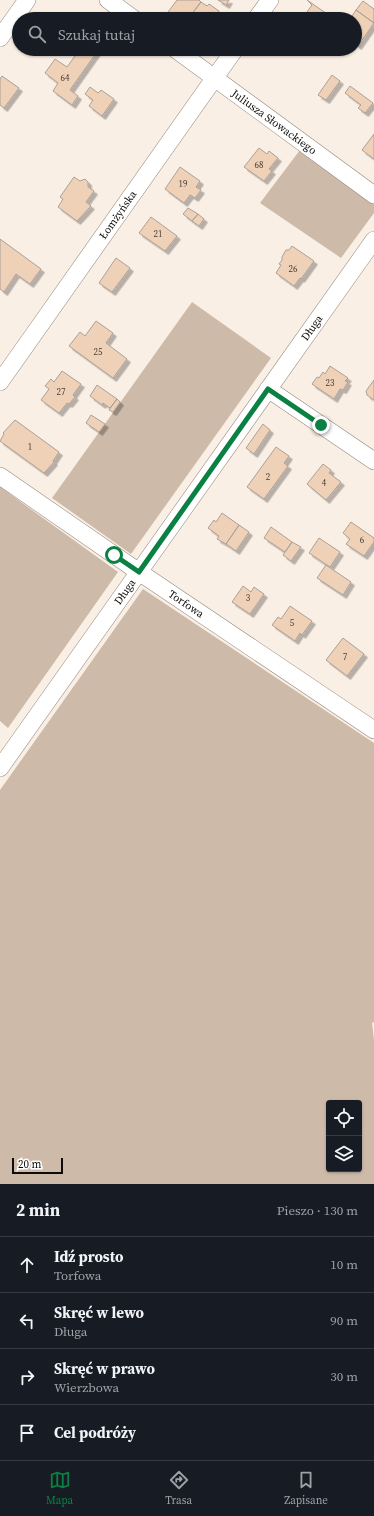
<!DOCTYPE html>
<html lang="pl">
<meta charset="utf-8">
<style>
:root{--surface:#171b24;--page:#242831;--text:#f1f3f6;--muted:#9ea1a6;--line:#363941;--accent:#0b8043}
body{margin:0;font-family:"Source Serif 4",serif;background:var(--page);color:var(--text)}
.controls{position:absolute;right:12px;bottom:12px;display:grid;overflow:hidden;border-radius:4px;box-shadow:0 1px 3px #0004}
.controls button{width:36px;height:36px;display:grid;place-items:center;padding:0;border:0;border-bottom:1px solid var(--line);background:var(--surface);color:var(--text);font:20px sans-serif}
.scale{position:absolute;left:12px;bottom:10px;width:51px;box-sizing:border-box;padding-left:4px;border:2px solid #0f0b08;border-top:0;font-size:11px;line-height:14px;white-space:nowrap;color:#0f0b08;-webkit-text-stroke:3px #fff;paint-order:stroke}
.stop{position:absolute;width:12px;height:12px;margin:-9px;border:3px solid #0b8043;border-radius:50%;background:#fff}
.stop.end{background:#0b8043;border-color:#fff;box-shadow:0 1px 4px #0008}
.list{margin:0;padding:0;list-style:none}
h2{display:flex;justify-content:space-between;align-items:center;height:52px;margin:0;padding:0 16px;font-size:17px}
h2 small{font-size:13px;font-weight:400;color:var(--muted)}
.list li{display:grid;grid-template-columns:26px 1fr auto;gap:12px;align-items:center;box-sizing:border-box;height:56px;padding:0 16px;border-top:1px solid var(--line)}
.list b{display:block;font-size:15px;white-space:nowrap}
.list p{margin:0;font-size:13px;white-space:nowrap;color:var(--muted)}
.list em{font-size:13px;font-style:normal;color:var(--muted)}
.icon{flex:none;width:22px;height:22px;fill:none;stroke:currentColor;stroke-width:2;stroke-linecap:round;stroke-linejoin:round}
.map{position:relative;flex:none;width:374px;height:1184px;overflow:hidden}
.search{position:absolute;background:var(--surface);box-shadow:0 1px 3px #0004;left:12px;right:12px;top:12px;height:44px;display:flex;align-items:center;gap:10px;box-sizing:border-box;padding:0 14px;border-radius:22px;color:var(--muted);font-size:15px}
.sheet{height:276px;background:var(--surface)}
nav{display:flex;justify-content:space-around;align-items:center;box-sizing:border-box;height:56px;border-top:1px solid var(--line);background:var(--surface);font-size:11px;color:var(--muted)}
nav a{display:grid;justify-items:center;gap:2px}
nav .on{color:var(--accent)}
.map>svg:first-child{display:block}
</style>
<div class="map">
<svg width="374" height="1184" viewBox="0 0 374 1184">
<defs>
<filter id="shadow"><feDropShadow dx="3.5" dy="3.5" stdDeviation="0" flood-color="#0004"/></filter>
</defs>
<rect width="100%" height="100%" fill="#faefe4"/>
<path fill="#cebaa9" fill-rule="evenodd" d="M300,150L374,203V213L341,258L260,203Z
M192,302L271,358L131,554L52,498Z
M0,487L118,572L8,728L0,721Z
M143,589L374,743V1022L372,1023L374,1040V1184H0V790ZM329,1103H359V1169H329Z"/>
<path fill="#efd1b8" stroke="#aba097" filter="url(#shadow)" d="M177,0H199L201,2L188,19H177L168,12Z
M218,0H229L226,5Z
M307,0L333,18L332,19H294L297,15L302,19L312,5Z
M363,1L374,9V23L356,10Z
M201,2L207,6L209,4L219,11L213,19H188Z
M356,10L374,23L358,46L355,44V19H350Z
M80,49H99L70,90L78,96L72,105L53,91L58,83L45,73L55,59L67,67Z
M332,75L340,81L326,100L318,95Z
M2,76L19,88L4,108L0,105V79Z
M350,86L373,103L365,113L358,108L361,105L345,93Z
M90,87L98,93L101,90L114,99L102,116L89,106L93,100L85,94Z
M374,134V159L362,150Z
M259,148L267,154L269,151L278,158L269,169L272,171L264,181L244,167Z
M180,167L200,181L196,187L201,190L195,198L190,195L184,203L165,189Z
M74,177L80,181L85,179L88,182V187L94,191L86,202L91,206L77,221L58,207L63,199L60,197Z
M188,208L198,214L192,221L183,214Z
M198,214L204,219L199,226L192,221Z
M151,217L177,236L165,251L139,233Z
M0,239L41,269L30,284L16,274L4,292L0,289Z
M292,246L314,261L301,279L300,278L294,286L276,273L281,265L279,264L282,260V257L286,250H289Z
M116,258L130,268L112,292L99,283Z
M96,321L113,333L106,343L127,359L113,378L69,346L80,332L85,336Z
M330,366L348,378L345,381L348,382L343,390L340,389L334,399L312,384L317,377L319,378L323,372L325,374Z
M62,371L81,384L73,395L75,397L69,404L67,403L59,413L41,400L49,389L45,386L51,379L54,382Z
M374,380V400L367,395L366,391Z
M97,385L117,399L110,408L103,403L102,405L90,396Z
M117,399L120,402L113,412L109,410Z
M91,415L105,424L99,432L86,423Z
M15,420L59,452L53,461L54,462L44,473L0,441L4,434L3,433Z
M263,424L270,430L254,454L246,448Z
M276,447L289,456L284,463L288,466L264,499L247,487Z
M323,464L331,470L329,473L341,482L326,500L307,484Z
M222,513L239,525L226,544L217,539L219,536L208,528L214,520L216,522Z
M351,522L374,538V542L364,556L346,544L350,539L343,533Z
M239,525L249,532L236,551L226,544Z
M271,527L292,542L285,552L264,538Z
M319,538L340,552L330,567L309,553Z
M292,542L301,547L291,561L283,555Z
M326,565L351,582L343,595L317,578Z
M243,586L251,592L254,587L264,594L250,614L232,602Z
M290,606L312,621L302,635L300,633L295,641L272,625L278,617L281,619Z
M343,638L364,654L347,676L326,660Z"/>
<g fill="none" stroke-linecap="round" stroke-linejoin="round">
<g stroke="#93887f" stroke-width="18">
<path id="street" d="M108,0L134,19
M256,19L270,0
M0,38L27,0
M175,49L374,195
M0,382L235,49
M268,389L374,461
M0,476L139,572L374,730
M0,768L374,240"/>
</g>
<use href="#street" stroke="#fff" stroke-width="17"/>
</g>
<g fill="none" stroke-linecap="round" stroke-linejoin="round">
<path stroke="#0b8043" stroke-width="5" d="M114,555L139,572L268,389L321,425"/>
</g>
<g text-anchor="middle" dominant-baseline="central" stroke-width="4" stroke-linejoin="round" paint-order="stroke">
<g font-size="9" fill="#473c34">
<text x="65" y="78">64</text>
<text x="259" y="165">68</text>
<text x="183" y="184">19</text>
<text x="158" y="234">21</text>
<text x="293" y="269">26</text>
<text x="98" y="352">25</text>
<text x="330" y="383">23</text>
<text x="61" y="392">27</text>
<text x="30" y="447">1</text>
<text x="268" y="477">2</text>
<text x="324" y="483">4</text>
<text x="362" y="540">6</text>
<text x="248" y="598">3</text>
<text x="292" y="623">5</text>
<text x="345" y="657">7</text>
</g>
<g font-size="11" fill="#0f0b08" stroke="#fff">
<text transform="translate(274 122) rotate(36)">Juliusza Słowackiego</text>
<text transform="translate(118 215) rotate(-55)">Łomżyńska</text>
<text transform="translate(312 328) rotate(-55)">Długa</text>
<text transform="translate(125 592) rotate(-55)">Długa</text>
<text transform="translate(186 604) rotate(34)">Torfowa</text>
</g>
</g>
</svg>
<div class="controls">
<button><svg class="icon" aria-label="locate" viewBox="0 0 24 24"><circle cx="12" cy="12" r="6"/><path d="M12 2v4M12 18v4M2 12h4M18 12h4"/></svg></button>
<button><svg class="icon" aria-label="layers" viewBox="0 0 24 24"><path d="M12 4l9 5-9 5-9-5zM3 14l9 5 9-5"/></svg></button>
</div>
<div class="scale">20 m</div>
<div class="stop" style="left:114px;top:555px"></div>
<div class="stop end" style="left:321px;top:425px"></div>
<div class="search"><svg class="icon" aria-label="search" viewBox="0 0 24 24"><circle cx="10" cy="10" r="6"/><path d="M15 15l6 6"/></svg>Szukaj tutaj</div>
</div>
<section class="sheet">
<h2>2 min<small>Pieszo · 130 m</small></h2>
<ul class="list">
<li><svg class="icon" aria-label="ahead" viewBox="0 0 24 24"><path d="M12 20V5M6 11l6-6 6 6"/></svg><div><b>Idź prosto</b><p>Torfowa</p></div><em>10 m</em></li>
<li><svg class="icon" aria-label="left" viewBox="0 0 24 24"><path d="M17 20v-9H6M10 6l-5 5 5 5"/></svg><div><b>Skręć w lewo</b><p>Długa</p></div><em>90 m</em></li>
<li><svg class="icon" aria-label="right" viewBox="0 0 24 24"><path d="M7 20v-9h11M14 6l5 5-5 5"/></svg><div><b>Skręć w prawo</b><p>Wierzbowa</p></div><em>30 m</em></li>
<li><svg class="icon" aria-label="arrive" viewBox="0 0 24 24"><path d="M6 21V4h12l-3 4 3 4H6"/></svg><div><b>Cel podróży</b></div></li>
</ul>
</section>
<nav>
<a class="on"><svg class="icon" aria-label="map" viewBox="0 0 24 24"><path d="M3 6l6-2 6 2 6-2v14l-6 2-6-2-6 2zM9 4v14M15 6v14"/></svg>Mapa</a>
<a><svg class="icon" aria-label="directions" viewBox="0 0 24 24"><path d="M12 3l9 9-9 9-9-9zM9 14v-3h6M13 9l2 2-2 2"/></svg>Trasa</a>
<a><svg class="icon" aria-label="saved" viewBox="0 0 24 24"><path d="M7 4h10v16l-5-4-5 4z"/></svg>Zapisane</a>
</nav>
